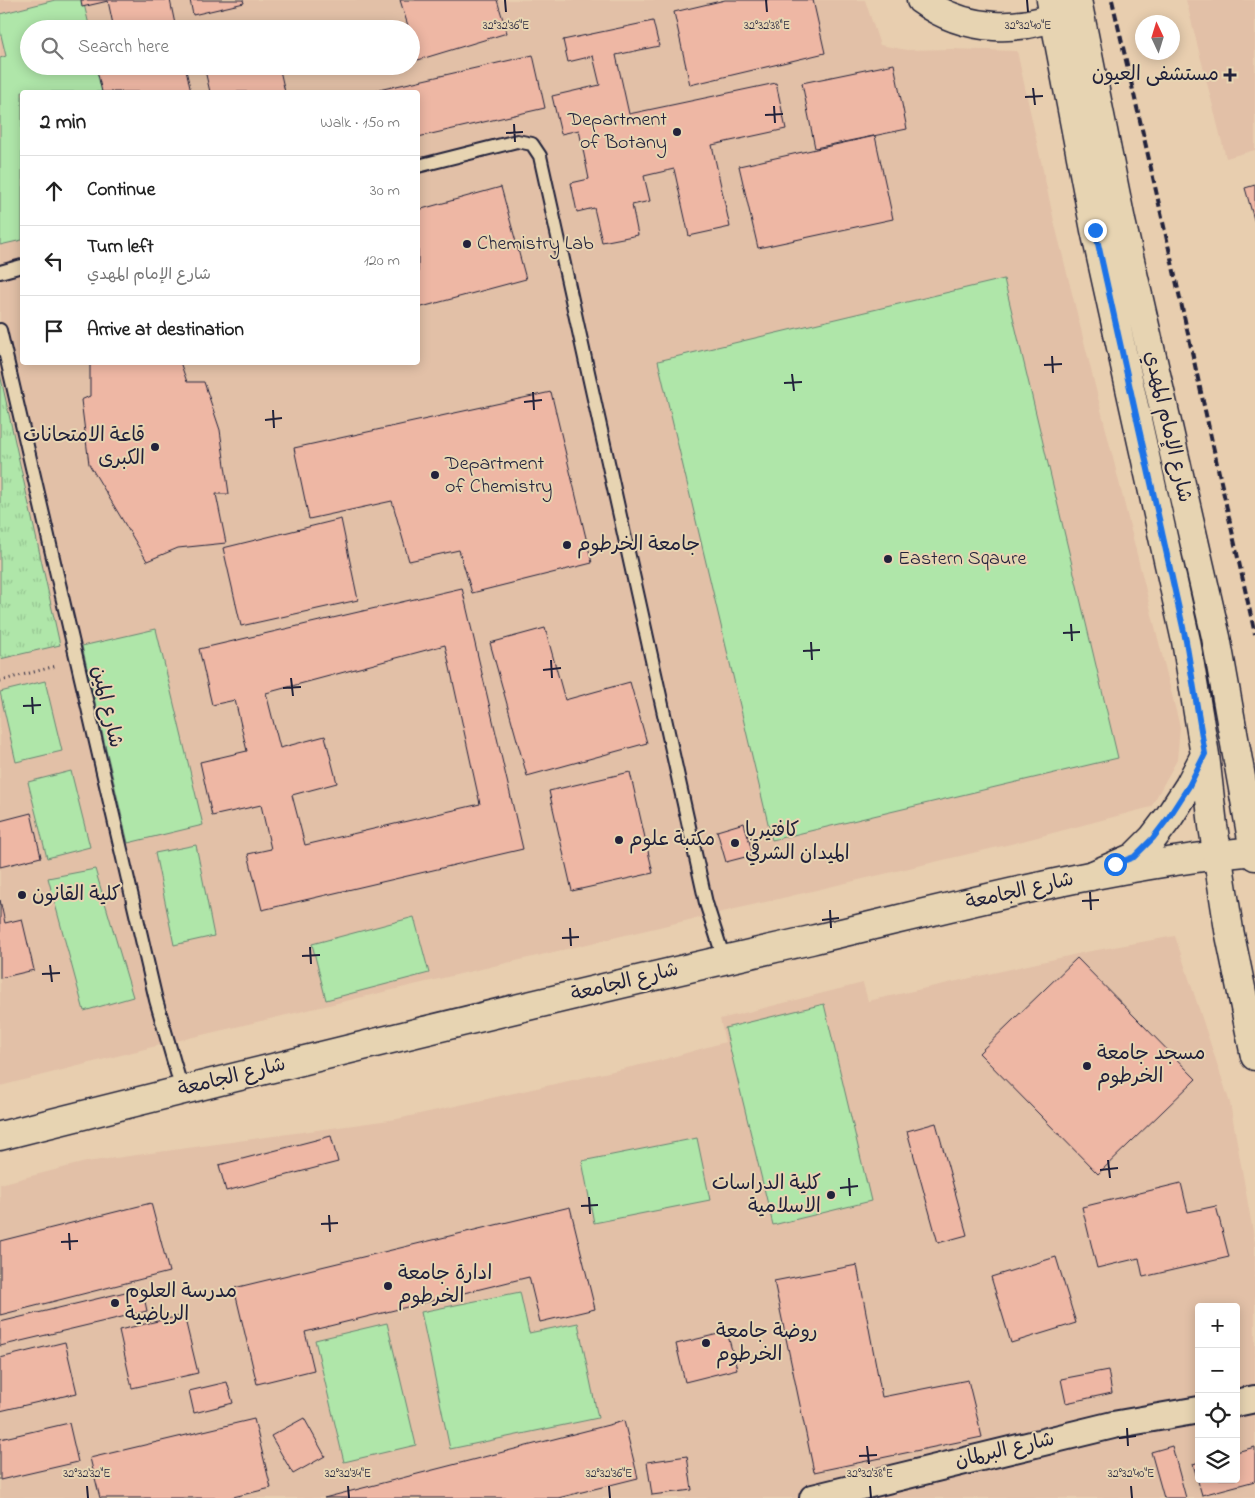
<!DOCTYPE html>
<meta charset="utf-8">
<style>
:root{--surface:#fff;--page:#f6f6f6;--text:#222;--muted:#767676;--line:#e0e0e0}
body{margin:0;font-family:"Indie Flower","Playpen Sans Arabic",sans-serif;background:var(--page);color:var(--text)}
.controls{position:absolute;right:15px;bottom:15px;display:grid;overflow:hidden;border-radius:5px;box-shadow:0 2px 12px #0003}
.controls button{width:45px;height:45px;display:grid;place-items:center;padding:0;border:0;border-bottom:1px solid var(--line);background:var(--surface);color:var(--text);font:25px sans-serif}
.compass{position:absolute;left:1135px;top:15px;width:45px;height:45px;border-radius:50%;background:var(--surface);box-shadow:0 2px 12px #0003;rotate:356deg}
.stop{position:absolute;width:15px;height:15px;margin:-11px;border:4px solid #1a73e8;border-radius:50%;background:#fff}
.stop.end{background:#1a73e8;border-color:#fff;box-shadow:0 1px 5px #0008}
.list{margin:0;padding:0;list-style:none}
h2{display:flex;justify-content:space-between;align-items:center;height:65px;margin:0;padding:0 20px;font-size:21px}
h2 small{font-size:16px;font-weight:400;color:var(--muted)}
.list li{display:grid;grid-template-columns:32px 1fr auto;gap:15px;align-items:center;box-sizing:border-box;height:70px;padding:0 20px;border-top:1px solid var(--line)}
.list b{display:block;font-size:19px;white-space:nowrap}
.list p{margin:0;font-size:16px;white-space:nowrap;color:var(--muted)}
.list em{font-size:16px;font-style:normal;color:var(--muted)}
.icon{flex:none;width:28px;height:28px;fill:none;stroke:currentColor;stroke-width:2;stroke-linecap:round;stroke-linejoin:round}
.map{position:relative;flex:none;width:1255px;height:1498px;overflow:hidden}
.search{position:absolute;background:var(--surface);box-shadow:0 2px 12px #0003;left:20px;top:20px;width:400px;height:55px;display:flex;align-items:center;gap:12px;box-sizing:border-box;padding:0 18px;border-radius:28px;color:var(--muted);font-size:19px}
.panel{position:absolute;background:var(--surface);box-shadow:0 2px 12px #0003;left:20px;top:90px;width:400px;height:275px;border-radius:5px}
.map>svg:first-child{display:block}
</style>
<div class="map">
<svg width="1255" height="1498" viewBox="0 0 1255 1498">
<defs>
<pattern id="grass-tufts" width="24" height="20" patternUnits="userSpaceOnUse" patternTransform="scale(1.25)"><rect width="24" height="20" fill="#afe6a9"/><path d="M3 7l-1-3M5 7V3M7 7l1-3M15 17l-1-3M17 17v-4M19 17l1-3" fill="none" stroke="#96c592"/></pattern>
</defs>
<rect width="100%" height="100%" fill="#e8ceaf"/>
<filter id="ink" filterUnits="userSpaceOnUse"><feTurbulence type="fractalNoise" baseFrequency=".02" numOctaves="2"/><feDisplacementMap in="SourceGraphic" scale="10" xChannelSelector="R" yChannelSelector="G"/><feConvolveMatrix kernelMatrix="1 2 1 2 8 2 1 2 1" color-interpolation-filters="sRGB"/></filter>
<g filter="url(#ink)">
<path fill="#e2c0a7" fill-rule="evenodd" d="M0,0H865L880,45L907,50L951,49L1017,51L1054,221L1180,727L1177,760L1151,807L1015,843L168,1043L0,1086ZM29,29H411V66H29ZM22,92H418V362H22Z
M1186,0H1255V150L1226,158Z
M1175,936L1230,1103L1255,1243V1498H0V1184L86,1162L397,1119L658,1061L725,1042L720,1019L863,983L868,1001L1086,952ZM1199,1307H1236V1479H1199Z"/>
<path fill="url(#grass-tufts)" stroke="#688472" d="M0,374L60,645L0,659Z"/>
<path fill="#afe6a9" stroke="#688472" d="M55,0H83L90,29H29V66H99L106,92H22V240L0,245V58L6,56L0,31V14Z
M1004,279L1118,758L772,840L658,361Z
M156,629L203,825L128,843L82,646Z
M45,681L62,751L16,762L0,692Z
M71,771L90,847L47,858L28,782Z
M196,845L214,936L174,945L155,853Z
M95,869L133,997L84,1011L48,878Z
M414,917L429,973L326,1000L312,944Z
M824,1004L871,1201L773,1225L725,1028Z
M697,1138L710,1200L594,1223L582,1161Z
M520,1292L529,1333L578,1323L598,1418L450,1449L421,1312Z
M387,1323L416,1445L344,1462L315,1340Z"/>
<path fill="#eeb7a4" stroke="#22223b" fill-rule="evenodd" d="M81,0H170L176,29H114L108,1L82,7Z
M190,0H243L244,3L193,15Z
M400,0H497L507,33L418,60L411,36V29H409Z
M725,0H813L825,53L690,85L674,12Z
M653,21L659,46L616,55L629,114L776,83L786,129L712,145L730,227L689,236L674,169L644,176L650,201L632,205L638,235L602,242L594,208L577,212L571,183L589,179L579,130L561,134L552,96L600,85L593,56L568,62L563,40Z
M533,55L545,108L418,137V92H370Z
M894,64L907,129L815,148L802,83Z
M96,66H185L191,92H102Z
M204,66H279L285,92H210Z
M875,136L893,219L758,248L739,166Z
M1255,185V223L1245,188Z
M501,187L526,279L418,308V210Z
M90,362H180L187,382H204L220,430L229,494H216L226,543L178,548L147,561L89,464L81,400L90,396Z
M551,392L592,563L472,593L459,550L409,561L392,501L309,519L294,448Z
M341,519L358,600L241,626L223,548Z
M462,588L523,849L262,910L248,854L271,849L261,805L212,816L200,762L247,751L235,700L212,705L199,649ZM445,645L480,804L305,845L292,795L337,783L325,736L280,748L266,693Z
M545,628L565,700L630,682L647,743L527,776L490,643Z
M630,772L653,873L572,891L549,791Z
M31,813L41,857L0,867V821Z
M744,823L753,855L726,862L717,831Z
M0,900L5,923L22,919L34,970L0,978Z
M1077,958L1196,1079L1098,1174L979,1053Z
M936,1123L967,1235L938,1243L907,1131Z
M331,1136L338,1162L226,1191L219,1165Z
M1181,1183L1188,1212L1216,1206L1229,1257L1143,1277L1139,1258L1097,1268L1082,1207Z
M151,1203L169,1272L0,1315V1241Z
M570,1207L595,1309L540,1322L529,1277L305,1332L314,1370L257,1384L234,1288Z
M1056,1257L1076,1323L1011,1343L991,1277Z
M857,1265L882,1397L968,1380L982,1437L814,1472L774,1281Z
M142,1288L147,1311L0,1346V1322Z
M184,1315L198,1373L132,1388L119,1330Z
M727,1332L737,1369L685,1382L676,1344Z
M65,1342L77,1393L0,1411V1358Z
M1108,1370L1112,1393L1066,1403L1061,1379Z
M227,1382L233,1403L194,1413L189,1391Z
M304,1418L325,1456L293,1474L271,1436Z
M254,1419L271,1488L229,1498H100L90,1458Z
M624,1421L638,1478L558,1498H324Z
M69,1423L78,1462L0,1480V1439Z
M1172,1446L1186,1498H1164L1151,1452Z
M1255,1447V1481L1202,1495L1193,1464L1199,1462V1479H1236V1452Z
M687,1456L692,1490L652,1495L647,1462Z"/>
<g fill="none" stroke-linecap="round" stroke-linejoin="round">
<g stroke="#22223b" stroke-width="16">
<path id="lane" d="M418,166L517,141L532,144L540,156L706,903L724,959
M0,272L22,266
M0,330L156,1000L182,1090"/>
</g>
<g stroke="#22223b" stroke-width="30">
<path id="street" d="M1236,1403L1255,1399
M813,1498L1113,1425L1199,1410"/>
</g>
<g stroke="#22223b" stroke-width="31">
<path id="secondary" d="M0,1136C270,1068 540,1001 811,940C957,906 1106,865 1255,851"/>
</g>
<g stroke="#22223b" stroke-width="31">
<path id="primary" d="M921,0C965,32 1022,34 1070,10
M1051,0L1095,230L1186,641L1205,755L1213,826L1229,930L1255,1056
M1077,0L1121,221L1216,637L1255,856
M1091,876L1134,857L1153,838L1169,817L1189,786L1205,755"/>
</g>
<path stroke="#22223b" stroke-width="3" stroke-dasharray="1 4" stroke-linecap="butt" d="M0,681L56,666"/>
<use href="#lane" stroke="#e7d4b2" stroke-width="12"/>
<use href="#street" stroke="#e7d4b2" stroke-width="26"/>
<use href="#secondary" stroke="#e7d4b2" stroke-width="28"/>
<use href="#primary" stroke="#e7d4b2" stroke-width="28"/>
<path stroke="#22223b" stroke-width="4" stroke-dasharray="8 4" stroke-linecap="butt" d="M1112,0L1148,155L1255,634"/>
</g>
</g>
<g fill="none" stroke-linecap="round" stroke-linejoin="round" filter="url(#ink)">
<path stroke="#1a73e8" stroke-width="6" d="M1095,230L1186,641L1205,754L1189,786L1169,817L1153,838L1134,857L1115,864"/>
</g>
<path fill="none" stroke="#22223b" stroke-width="2" d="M505,0L506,12M766,0L767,12M1027,0L1028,12M1033,88L1035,105M1025,97L1043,96M774,106L775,123M765,115L783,114M514,124L515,142M506,133L523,132M1052,356L1053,373M1044,365L1062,364M792,374L794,391M784,383L802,382M533,392L534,410M524,402L542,400M273,410L274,428M265,420L282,418M1071,624L1072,641M1063,633L1080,632M811,642L812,660M803,651L820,650M551,660L552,678M543,670L561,668M291,678L293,696M283,688L301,687M32,697L33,714M23,706L41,705M1090,892L1091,910M1082,901L1099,900M830,910L831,928M822,920L839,918M570,928L571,946M562,938L579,937M310,947L311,964M302,956L320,955M50,965L52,982M42,974L60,973M1108,1160L1110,1178M1100,1170L1118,1168M849,1178L850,1196M840,1188L858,1186M589,1197L590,1214M581,1206L598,1205M329,1215L330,1232M321,1224L338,1223M69,1233L70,1250M61,1242L78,1241M1127,1428L1128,1446M1119,1438L1136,1436M867,1446L869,1464M859,1456L877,1455M87,1486L88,1498M348,1486L349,1498M609,1486L610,1498M870,1486L871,1498M1131,1486L1132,1498"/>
<g fill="#22223b" stroke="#e7d4b2" stroke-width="2">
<path d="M1227.5 67.5h5v5h5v5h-5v5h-5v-5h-5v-5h5z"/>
<circle cx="677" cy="132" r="5"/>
<circle cx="467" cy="244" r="5"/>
<circle cx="155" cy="447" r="5"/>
<circle cx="435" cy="475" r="5"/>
<circle cx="567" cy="545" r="5"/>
<circle cx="888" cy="559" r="5"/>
<circle cx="619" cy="840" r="5"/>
<circle cx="735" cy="843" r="5"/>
<circle cx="22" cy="895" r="5"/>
<circle cx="1087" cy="1066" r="5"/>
<circle cx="831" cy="1195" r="5"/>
<circle cx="388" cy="1286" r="5"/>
<circle cx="115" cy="1303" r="5"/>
<circle cx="706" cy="1343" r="5"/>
</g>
<g text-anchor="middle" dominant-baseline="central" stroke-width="4" stroke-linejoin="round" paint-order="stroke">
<g font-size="20" fill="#22223b" stroke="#e7d4b2" text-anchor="start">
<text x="1219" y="75" text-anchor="end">مستشفى العيون</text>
<text x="667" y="120" text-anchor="end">Department<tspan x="667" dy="23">of Botany</tspan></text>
<text x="477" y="244">Chemistry Lab</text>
<text x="145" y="436" text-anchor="end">قاعة الامتحانات<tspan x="145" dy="23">الكبرى</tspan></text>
<text x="445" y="464">Department<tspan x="445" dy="23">of Chemistry</tspan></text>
<text x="577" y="545">جامعة الخرطوم</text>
<text x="898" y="559">Eastern Sqaure</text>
<text x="745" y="831">كافتيريا<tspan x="745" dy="23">الميدان الشرقي</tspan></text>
<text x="629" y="840">مكتبة علوم</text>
<text x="32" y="895">كلية القانون</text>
<text x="1097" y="1054">مسجد جامعة<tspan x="1097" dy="23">الخرطوم</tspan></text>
<text x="821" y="1184" text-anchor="end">كلية الدراسات<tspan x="821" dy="23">الاسلامية</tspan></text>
<text x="398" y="1274">ادارة جامعة<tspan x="398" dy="23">الخرطوم</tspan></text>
<text x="125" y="1292">مدرسة العلوم<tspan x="125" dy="23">الرياضية</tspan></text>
<text x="716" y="1332">روضة جامعة<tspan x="716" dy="23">الخرطوم</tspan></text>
</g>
<g font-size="20" fill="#22223b" stroke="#e7d4b2">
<text transform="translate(1167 427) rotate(77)">شارع الإمام المهدي</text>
<text transform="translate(106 707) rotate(77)">شارع المين</text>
<text transform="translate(1020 892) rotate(-13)">شارع الجامعة</text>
<text transform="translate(625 983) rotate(-14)">شارع الجامعة</text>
<text transform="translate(232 1078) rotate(-14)">شارع الجامعة</text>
<text transform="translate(1005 1451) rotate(-13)">شارع البرلمان</text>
</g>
</g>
<g font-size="12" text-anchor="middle" fill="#22223b" stroke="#e7d4b2" stroke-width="4" stroke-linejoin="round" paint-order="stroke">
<text x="506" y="29">32°32'36"E</text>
<text x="767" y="29">32°32'38"E</text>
<text x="1028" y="29">32°32'40"E</text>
<text x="87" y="1477">32°32'32"E</text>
<text x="348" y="1477">32°32'34"E</text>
<text x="609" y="1477">32°32'36"E</text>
<text x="870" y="1477">32°32'38"E</text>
<text x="1131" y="1477">32°32'40"E</text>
</g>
</svg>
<div class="controls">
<button>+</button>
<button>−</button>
<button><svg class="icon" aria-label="locate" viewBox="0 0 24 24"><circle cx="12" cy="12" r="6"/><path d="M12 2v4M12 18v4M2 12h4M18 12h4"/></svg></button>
<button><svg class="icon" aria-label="layers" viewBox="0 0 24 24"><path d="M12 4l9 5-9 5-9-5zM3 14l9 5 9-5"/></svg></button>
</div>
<svg class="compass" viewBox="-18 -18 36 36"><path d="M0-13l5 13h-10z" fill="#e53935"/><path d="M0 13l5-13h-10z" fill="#767676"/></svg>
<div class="stop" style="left:1115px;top:864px"></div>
<div class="stop end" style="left:1095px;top:230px"></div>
<div class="search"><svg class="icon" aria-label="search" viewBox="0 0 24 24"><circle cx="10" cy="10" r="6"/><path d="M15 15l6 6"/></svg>Search here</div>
<section class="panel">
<h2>2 min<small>Walk · 150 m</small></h2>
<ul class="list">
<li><svg class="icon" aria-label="ahead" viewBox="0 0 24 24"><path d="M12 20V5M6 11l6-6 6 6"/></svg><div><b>Continue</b></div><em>30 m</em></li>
<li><svg class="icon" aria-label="left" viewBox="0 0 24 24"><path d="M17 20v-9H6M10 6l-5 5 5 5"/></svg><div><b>Turn left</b><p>شارع الإمام المهدي</p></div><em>120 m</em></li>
<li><svg class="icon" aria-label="arrive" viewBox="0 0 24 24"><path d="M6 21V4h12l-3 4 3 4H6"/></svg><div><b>Arrive at destination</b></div></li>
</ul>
</section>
</div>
